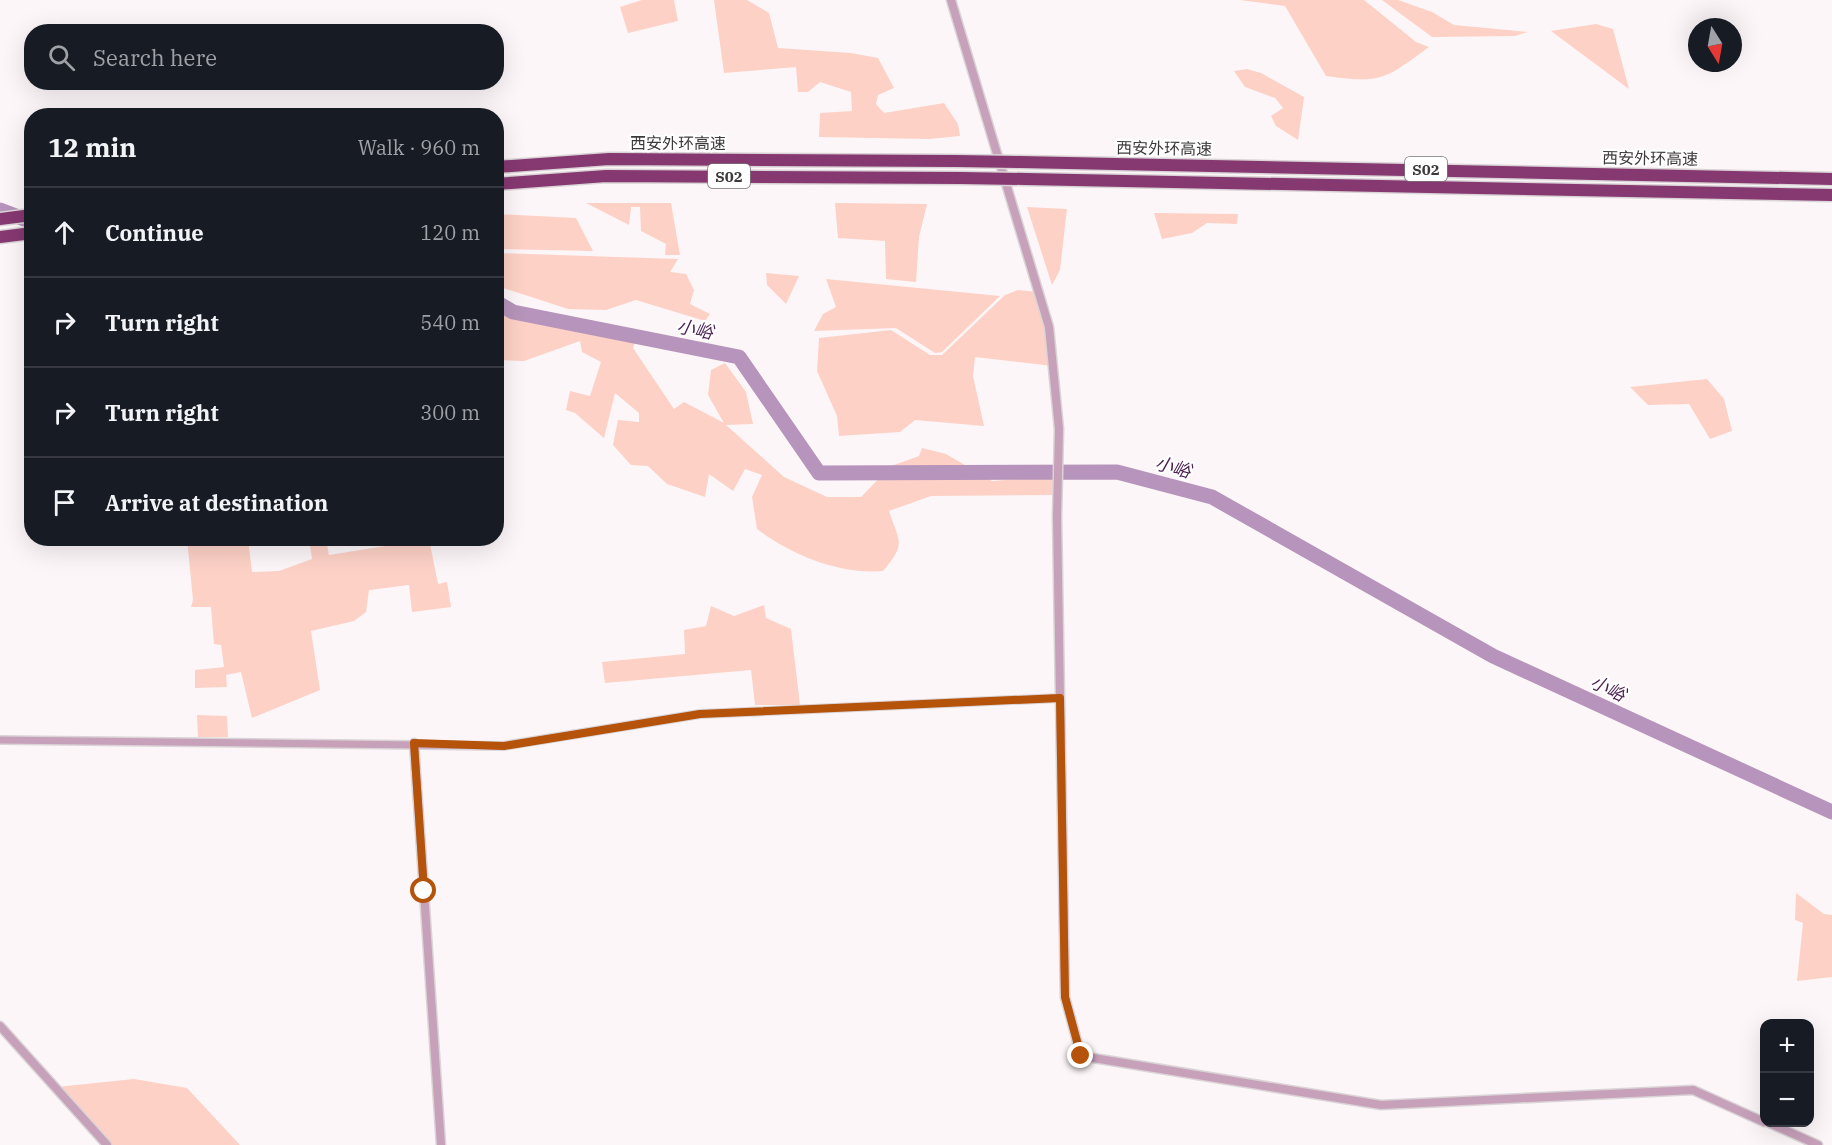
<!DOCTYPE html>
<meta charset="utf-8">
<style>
:root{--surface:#171b24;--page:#20242c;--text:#f1f3f6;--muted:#9ea1a6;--line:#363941}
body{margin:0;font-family:"IBM Plex Serif","Noto Sans SC",serif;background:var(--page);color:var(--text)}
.controls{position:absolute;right:18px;bottom:18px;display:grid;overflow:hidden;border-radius:12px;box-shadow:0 6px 24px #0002}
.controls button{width:54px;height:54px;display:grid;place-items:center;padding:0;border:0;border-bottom:2px solid var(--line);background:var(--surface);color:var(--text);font:30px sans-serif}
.compass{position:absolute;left:1688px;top:18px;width:54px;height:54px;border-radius:50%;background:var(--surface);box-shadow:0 6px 24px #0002;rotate:169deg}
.stop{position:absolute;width:18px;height:18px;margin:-14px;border:4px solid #b45309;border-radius:50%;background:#fff}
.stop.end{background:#b45309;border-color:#fff;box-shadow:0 2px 6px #0008}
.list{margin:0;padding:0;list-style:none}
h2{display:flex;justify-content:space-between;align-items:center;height:78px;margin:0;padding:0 24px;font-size:26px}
h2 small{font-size:20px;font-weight:400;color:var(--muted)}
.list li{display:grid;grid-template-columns:39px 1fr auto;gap:18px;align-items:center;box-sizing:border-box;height:90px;padding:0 24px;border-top:2px solid var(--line)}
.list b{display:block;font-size:22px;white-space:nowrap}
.list em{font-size:20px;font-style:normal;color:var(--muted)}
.icon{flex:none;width:33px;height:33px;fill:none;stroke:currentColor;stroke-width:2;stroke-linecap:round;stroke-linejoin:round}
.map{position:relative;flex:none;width:1832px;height:1145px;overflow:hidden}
.search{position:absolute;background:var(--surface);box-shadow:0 6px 24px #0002;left:24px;top:24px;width:480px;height:66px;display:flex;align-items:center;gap:15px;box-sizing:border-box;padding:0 21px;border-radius:24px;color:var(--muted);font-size:22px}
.panel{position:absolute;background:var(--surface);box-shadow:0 6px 24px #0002;left:24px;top:108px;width:480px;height:438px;border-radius:24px}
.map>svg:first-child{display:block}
</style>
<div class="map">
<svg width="1832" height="1145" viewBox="0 0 1832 1145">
<rect width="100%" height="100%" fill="#fdf6f8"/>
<path fill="#fdd1c6" d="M642,0H674L678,21L628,33L620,7Z
M714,0H747L769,13L778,48L851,53L878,58L894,88L878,95L876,104L884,113L944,103L958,124L960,136L929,139L819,137L820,113L852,111L851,92L820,82L808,92H798L796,67L724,73Z
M1240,0H1364L1416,42L1429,47C1385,79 1382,84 1326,76L1285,6Z
M1382,0H1398L1432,12L1454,25L1528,32L1515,36L1432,37Z
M1596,24L1613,29L1629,89L1551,31Z
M1247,69L1261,73L1304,97L1298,140L1276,126L1271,116L1283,108L1275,98L1245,87L1234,71Z
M586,203H671L680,255H665L666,244L641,231L640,207H631L629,225Z
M835,203L927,204L919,237L916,282L886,279L885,241L838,238Z
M1027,207L1067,209L1060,270L1052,285Z
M1154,213L1238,214L1237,224L1207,223L1192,233L1162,239Z
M496,214L576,218L593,251L497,249Z
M497,253L678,259L670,272L686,274L694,290L690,304L710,314L705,321L636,300L606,310L568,309L497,286Z
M766,273L799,276L786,304L767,285Z
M826,279L1000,296L942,352L935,353L896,328L814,331L823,314L836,307Z
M1018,290L1037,292L1050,334L1053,366L975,357L973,376L984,426L915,420L900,432L839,436L837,416L817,371L819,338L891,330L930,355H942L1005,295Z
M496,300C542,317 589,331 638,331L633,348L674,409L684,402L724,423L708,395L711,370L725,363L746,392L753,424L726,425L784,477L827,497H861L891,466L919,456L922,448L946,454L992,481L1054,476V495L931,496L889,511C900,544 906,543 883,571C840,575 790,554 757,529L752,497L762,475L745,469L733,491L709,474L705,497L667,484L648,466L631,465L613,445L618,420L639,422V413L615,393L604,438L575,413L566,410L570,391L590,396L601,362L582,352L580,341L524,361L497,360Z
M1707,379L1724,399L1732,431L1710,439L1689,404L1648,405L1630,387Z
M187,539H248L252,572L279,571L312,559L309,539H348L327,544L329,555L429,539L438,584L447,582L451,607L412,612L409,585L369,590L366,612L354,621L311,631L320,690L252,718L241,672L226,675L227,687L195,688V670L224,667L221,645L214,644L211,607H191L193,600Z
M764,605L766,618L791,629L800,705H755L751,670L605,683L602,662L685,654L684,630L706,626L711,606L734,616Z
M197,715L227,716L228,737H198Z
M1796,893L1824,914L1832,915V977L1797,981L1803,923L1795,920Z
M134,1079L187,1088L240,1145H111L57,1087Z"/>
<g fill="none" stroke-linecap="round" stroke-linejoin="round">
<path stroke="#b694bb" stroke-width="15" d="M0,210L32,222
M496,302L513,312L739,357L819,473L1117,472L1212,497L1493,656L1832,812"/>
<g stroke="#dad4d6" stroke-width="10">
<path id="minor" d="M0,740L503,746L700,714L1060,698"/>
</g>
<g stroke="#dad4d6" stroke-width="11">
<path id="tertiary" d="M951,0L1049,327L1059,429L1057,517L1065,997L1081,1056L1381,1105L1693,1090L1764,1122
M414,743L441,1145
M0,1026L107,1145
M1767,1122L1818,1145"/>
</g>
<g stroke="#dad4d6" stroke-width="15">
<path id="motorway" d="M1020,162L1832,179
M496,167L609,159L956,161
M1025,179L1832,195
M496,184L606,176L961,178
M0,219L32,215
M0,237L32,233"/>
</g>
<use href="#minor" stroke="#c7a0ba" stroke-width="7"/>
<use href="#tertiary" stroke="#c7a0ba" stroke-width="8"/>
<use href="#motorway" stroke="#863871" stroke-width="12"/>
<g stroke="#dad4d6" stroke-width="15" stroke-linecap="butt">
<path id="motorway-bridge" d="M956,161L1020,162
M961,178L1025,179"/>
</g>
<use href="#motorway-bridge" stroke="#863871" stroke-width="12"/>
</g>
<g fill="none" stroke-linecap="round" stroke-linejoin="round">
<path stroke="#b45309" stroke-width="8" d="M424,891L414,743L504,746L700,714L1060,698L1065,997L1081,1056"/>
</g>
<g text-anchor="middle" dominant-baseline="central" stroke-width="4.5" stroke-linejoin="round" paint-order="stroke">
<g fill="#fff" stroke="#777576" stroke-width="1.5">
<rect x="1405" y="157" width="42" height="24" rx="4.5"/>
<rect x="708" y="164" width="42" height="24" rx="4.5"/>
</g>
<g font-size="15" font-weight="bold" fill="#3d3a3b">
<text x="1426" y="169">S02</text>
<text x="729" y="176">S02</text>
</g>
<g font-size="16" fill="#3d3a3b" stroke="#fff">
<text x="678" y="143">西安外环高速</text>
<text transform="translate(1164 148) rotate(1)">西安外环高速</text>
<text transform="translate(1650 158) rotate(1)">西安外环高速</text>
</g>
<g font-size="18" font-style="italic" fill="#491e50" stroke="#fff">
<text transform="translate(695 329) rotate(11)">小峪</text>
<text transform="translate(1173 467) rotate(15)">小峪</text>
<text transform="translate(1608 688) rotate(25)">小峪</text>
</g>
</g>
</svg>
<div class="controls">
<button>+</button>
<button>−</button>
</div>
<svg class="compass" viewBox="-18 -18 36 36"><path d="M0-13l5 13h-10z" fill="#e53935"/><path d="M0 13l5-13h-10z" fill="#9ea1a6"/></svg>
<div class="stop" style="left:424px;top:891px"></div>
<div class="stop end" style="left:1081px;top:1056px"></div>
<div class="search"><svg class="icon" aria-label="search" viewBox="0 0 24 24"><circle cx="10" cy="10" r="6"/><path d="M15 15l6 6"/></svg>Search here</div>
<section class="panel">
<h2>12 min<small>Walk · 960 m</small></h2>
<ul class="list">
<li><svg class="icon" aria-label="ahead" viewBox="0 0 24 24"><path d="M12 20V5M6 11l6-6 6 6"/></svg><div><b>Continue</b></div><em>120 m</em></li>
<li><svg class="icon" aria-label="right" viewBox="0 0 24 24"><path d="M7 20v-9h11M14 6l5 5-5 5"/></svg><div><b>Turn right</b></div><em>540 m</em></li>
<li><svg class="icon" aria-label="right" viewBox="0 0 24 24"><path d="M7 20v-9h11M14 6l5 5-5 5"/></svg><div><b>Turn right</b></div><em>300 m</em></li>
<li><svg class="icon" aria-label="arrive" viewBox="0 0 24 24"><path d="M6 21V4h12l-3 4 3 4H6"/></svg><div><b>Arrive at destination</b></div></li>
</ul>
</section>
</div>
